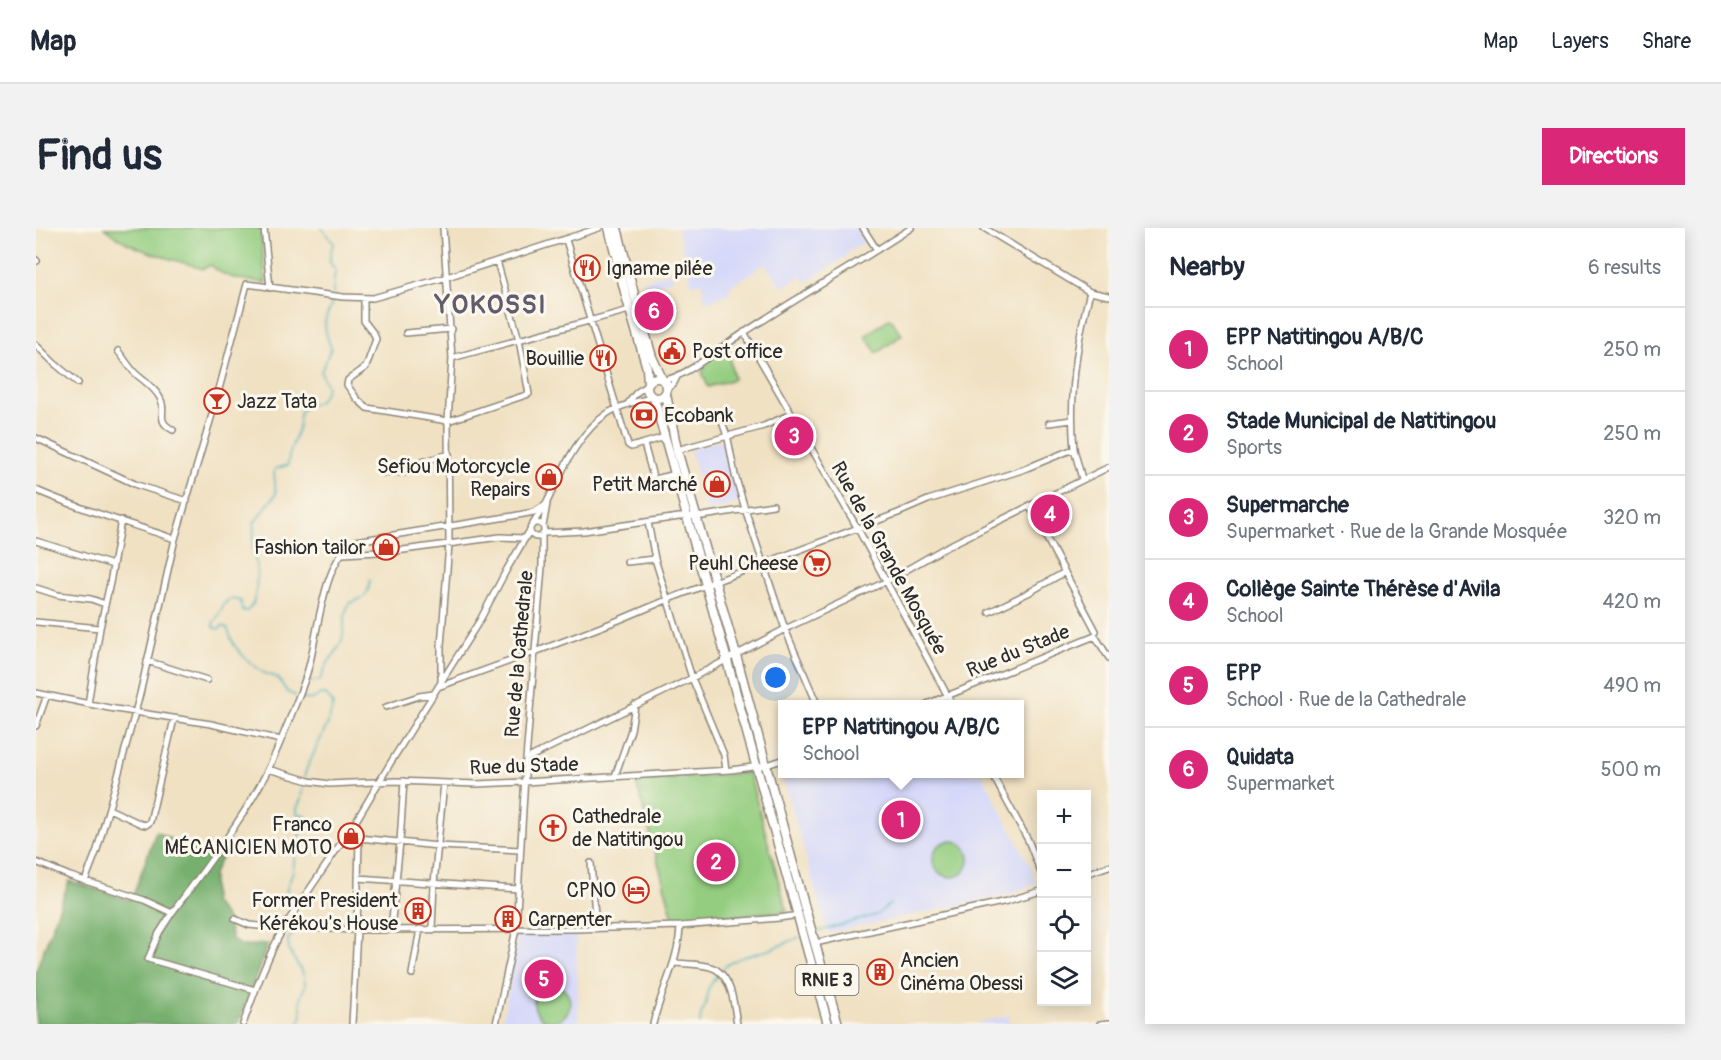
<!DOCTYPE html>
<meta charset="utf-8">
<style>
:root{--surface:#fff;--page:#f2f2f3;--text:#1f2937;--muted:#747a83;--line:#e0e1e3;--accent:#db2777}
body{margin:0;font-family:Pangolin,sans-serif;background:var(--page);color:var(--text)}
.controls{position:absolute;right:18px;bottom:18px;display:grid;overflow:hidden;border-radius:0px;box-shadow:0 3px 15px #0003}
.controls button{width:54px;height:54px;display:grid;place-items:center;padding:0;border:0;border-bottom:2px solid var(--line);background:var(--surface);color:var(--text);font:30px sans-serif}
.you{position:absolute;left:740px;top:450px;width:21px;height:21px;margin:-15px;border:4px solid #fff;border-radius:50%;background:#1a73e8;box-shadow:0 0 0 9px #1a73e833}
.badge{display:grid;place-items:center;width:39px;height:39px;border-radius:50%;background:var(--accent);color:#fff;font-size:20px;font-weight:700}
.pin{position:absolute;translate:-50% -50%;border:3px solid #fff;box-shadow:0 2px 6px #0006}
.popup{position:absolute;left:742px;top:472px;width:246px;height:78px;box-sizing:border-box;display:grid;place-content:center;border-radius:0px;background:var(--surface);filter:drop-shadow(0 2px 4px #0005);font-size:20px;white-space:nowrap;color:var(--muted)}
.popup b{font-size:22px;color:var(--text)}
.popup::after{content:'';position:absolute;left:50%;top:100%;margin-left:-12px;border:12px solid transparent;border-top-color:var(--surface)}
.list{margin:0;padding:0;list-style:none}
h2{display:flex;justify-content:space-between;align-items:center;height:78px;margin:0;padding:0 24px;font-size:26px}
h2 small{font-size:20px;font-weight:400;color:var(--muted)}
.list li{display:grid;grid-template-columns:39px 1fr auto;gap:18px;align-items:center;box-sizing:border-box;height:84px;padding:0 24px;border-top:2px solid var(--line)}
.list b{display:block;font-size:22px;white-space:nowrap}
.list p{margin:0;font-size:20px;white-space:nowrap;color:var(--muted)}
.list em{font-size:20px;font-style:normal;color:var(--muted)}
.icon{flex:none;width:33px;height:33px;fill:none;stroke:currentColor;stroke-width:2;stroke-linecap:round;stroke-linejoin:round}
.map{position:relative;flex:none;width:1073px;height:796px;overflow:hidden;border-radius:0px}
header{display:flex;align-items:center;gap:36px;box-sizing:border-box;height:84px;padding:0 30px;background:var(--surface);border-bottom:2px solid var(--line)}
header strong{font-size:28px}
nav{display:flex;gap:33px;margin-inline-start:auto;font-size:21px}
.intro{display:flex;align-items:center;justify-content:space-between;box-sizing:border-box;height:144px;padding:0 36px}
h1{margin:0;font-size:42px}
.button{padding:15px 27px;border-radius:0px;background:var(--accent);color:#fff;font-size:21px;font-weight:700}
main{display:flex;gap:36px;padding:0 36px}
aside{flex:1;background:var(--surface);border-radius:0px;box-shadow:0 3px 15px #0003}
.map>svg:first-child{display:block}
</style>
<header>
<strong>Map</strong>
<nav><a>Map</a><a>Layers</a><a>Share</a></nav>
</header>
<div class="intro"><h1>Find us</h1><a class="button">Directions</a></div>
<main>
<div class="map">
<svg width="1073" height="796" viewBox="0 0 1073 796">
<rect width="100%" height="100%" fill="#fbf7ec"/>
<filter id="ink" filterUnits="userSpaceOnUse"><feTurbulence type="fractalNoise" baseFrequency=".0167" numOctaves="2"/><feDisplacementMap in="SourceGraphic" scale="12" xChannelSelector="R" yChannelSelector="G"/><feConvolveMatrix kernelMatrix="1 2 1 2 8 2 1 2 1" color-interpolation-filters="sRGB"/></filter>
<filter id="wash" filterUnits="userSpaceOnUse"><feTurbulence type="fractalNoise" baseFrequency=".008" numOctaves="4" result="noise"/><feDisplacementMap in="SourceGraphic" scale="24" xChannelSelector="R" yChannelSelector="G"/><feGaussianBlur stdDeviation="1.35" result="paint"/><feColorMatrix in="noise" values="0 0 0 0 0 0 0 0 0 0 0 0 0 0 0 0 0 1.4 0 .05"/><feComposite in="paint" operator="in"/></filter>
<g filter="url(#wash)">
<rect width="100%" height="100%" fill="#f0e1c3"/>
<path fill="#d5d8f9" d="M821,0L829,14L811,24L812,27L770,54L764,47L747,60L729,36L693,59L694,65L670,74L665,54L656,57L641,0Z
M635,44L637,51L609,60L607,53Z
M692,211L695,235L693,236L705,274L671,283L654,221Z
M746,541V546H946L994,638L1000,655L975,666L792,705L745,542Z
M540,706L543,796H466L482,707Z
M974,787L971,796H939Z"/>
<path fill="#94cd80" stroke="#607c56" stroke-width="1.5" d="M68,0H224L230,55C211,52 189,52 175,37L167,41C133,29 96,24 68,0Z
M854,90L866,107L841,125L829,108Z
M691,117L698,151L672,159L666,144L669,140L665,134Z
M713,545L751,683L638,693L600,554Z
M897 631a18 18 0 1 1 36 0a18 18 0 1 1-36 0Z
M498 775a18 18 0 1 1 36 0a18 18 0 1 1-36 0Z"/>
<path fill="#77b06e" stroke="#516e4c" stroke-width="1.5" d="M120,604L167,627H187L177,646V674L191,691L196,711L206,718L232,716L202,796H0V743L33,653L93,672L98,665Z"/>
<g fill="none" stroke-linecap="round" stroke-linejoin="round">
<path stroke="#3daeb7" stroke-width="1.5" d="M286,0L298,15C294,22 294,28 294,35L300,42L298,49L297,66
M271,454L283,453C288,447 287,443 291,436C296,428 303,422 306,412C309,400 307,386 313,375C328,371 333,367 334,352
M260,468L251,464L242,450L228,445L210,431L198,417L191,400L186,398L184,401L178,400L177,395C189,384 184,365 205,373L206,383H211L217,376L220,364L221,345L217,319L218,295L240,266L238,244L239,241L252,237C252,224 258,214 262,201C264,195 261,189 265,183C275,170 282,184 291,159L285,144L295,120C292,111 287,100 290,90C292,83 296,78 297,71
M265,470C272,473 279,471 284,466C291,466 294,471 297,477L292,495L270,542L268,550
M253,677L250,672V664L257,643L260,615L271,589L267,586L264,588L261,585V580L265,571L267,555
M780,704L840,687L854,676
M257,706L252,711L253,723L268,747L269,758L264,771L266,788L262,796
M684,743C697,729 715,727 733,722C743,718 754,713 764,709
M664,796L665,786L670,776L672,761L681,747"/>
</g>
</g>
<g filter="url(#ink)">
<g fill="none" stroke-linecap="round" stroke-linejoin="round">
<g stroke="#8e8677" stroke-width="8">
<path id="minor" d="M228,0L234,60
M827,0L841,22
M948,0L1054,64L1073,68
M530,12L592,217L595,219L629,209
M0,32L1,33
M328,71V93L338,106L340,111L330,139L312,152L311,157L321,171L331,180L412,193L493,166L483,112L461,33
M708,104L822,301L916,476
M370,105L415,101
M0,117L18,135L42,155
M82,123C88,130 93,139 100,146C108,153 119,160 124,170C132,184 118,192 137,202
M416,130L597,81
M627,152C647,151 687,118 706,106C762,69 819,37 875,0
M631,162L638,155L641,149
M593,174L600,165L611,157
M683,185L692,211L699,247L709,281L749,401L781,476
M1013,195L1036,192
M0,210L101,257L151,273
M608,216L617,249L619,251L640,246
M1038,221C1033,168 1040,116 1054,64
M641,222L728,198L755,186
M348,245L373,244L382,235L413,226
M0,262C45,282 93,295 139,311
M993,277L1060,403
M612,294L619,331L656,450L688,527L690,542
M494 302a7 7 0 1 1 14 0a7 7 0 1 1-14 0Z
M497,296C501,288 508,281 512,272C527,241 542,205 572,185C586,176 601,174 616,169
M507,298L511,276
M508,305L548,303L643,289L667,288L737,277
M0,313L77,337
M307,326L360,323L464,309L488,310
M591,334L619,331
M0,360L22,367L55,371L69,376
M953,384L992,365L1029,344
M0,394L64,400
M111,433L171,452
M405,453V418L413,316L412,193L416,130L407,0
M402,459L499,424L583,392L633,371L862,285L892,272L986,242L1030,224L1038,221L1046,251
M0,465L73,480L175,496L245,512
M52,476L64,400L74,355L85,292
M891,476L1059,408L1073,430
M350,479L383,468L397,466
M0,498L11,467
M490,531L656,450L749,401L851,353L912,318L1073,239
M232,541L273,553L293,556L360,553L440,556L488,554L695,542L731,537L746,532
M956,546L992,612L1005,645
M579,548L595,502L599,477
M73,581L105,596L110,597L114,594L138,491
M323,610L402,618L484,622
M0,634L34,648L108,672L136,685C167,643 199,602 224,557C237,534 246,510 256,485C262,470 269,454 273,438C282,406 287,329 320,313L477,288L498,284L508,278
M555,635L560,701
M1050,646L1073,638
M322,650L482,661
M49,653L61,622L83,544L104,466L139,311L178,180L211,56L307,69L337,70L411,49L563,0
M136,685L123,705L112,731L219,762
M199,691L213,697L223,698L321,702L540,701L644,698L743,690L763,687
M355,701L364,614L368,553
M396,701L398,655L408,555
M779,715L971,673L1005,663
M639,735C650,736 673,736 681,742C697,753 698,779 701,796
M376,746L384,701
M207,796C219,763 231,729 248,699L320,593L355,534L444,392L471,341L494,302
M316,796L321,702L323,610L320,594
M460,796L480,701L490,531L506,339V308
M617,796C625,762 643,733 644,698
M1064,796L1073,795"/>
</g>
<g stroke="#8e8677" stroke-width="11">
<path id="highway" d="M573,0L590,68L611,140L612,155
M581,0L598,66L616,129L626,151
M611 160a10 10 0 1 1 20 0a10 10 0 1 1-20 0Z
M630,166L641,222L700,427L770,684L802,796
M618,170L792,796"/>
</g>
<use href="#minor" stroke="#fff" stroke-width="5"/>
<use href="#highway" stroke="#fff" stroke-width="8"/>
</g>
</g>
<defs>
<g id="restaurant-ring" transform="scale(1.35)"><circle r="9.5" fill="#fbf7ec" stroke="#c8321e" stroke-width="1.5"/><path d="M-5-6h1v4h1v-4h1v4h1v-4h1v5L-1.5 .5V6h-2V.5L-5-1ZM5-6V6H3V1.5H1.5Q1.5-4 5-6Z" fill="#c8321e"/></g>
<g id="civic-ring" transform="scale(1.35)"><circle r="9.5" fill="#fbf7ec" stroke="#c8321e" stroke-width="1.5"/><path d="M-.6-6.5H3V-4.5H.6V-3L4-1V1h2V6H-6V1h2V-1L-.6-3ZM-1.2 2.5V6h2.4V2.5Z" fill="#c8321e"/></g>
<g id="bar-ring" transform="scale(1.35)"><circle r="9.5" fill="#fbf7ec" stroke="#c8321e" stroke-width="1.5"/><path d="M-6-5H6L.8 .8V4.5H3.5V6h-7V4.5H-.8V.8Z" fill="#c8321e"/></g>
<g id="bank-ring" transform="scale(1.35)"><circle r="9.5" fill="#fbf7ec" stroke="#c8321e" stroke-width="1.5"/><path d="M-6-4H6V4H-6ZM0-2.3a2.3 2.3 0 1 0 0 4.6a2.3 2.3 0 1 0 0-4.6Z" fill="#c8321e"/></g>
<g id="shop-ring" transform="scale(1.35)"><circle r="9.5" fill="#fbf7ec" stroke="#c8321e" stroke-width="1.5"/><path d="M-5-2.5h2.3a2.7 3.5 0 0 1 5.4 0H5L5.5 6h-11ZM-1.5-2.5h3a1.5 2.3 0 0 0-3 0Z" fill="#c8321e"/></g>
<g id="supermarket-ring" transform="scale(1.35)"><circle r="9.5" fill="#fbf7ec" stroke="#c8321e" stroke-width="1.5"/><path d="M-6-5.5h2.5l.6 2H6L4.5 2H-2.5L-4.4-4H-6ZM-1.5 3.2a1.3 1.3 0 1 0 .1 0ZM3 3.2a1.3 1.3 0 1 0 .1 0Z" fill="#c8321e"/></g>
<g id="church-ring" transform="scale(1.35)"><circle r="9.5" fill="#fbf7ec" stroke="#c8321e" stroke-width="1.5"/><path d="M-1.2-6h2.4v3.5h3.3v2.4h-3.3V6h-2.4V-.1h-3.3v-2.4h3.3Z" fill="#c8321e"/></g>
<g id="hotel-ring" transform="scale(1.35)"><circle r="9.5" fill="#fbf7ec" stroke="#c8321e" stroke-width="1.5"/><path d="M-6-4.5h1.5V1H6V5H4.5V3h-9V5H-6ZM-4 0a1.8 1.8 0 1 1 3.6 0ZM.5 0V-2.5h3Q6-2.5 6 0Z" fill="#c8321e"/></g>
<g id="building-ring" transform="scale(1.35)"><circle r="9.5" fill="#fbf7ec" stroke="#c8321e" stroke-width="1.5"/><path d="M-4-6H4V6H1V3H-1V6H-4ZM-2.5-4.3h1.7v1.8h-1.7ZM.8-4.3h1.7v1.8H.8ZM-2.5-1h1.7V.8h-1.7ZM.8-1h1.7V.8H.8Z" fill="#c8321e"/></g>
</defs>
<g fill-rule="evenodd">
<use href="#restaurant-ring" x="551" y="40"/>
<use href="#civic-ring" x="636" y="123"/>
<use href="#restaurant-ring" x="567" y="130"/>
<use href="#bar-ring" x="181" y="173"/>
<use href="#bank-ring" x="608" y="187"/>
<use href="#shop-ring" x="513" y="249"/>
<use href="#shop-ring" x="681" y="256"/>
<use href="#shop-ring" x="350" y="319"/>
<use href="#supermarket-ring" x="781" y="335"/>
<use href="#church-ring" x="517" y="600"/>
<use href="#shop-ring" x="315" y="608"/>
<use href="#hotel-ring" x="600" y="662"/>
<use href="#building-ring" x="382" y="683"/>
<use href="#building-ring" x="472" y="691"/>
<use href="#building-ring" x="844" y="744"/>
</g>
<g text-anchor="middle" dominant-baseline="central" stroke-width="6" stroke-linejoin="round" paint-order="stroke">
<rect fill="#fbf7ec" stroke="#696865" stroke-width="1.5" x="759.5" y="737" width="63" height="30" rx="4.5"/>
<g font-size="18" font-weight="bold" fill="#2b2b2b">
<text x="791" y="752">RNIE 3</text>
</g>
<g font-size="20" fill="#2b2b2b" stroke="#fbf7ec" text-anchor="end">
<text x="570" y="40" text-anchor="start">Igname pilée</text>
<text x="656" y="123" text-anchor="start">Post office</text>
<text x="548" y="130">Bouillie</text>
<text x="201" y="173" text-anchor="start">Jazz Tata</text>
<text x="628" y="187" text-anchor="start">Ecobank</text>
<text x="494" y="238">Sefiou Motorcycle<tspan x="494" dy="23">Repairs</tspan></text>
<text x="662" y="256">Petit Marché</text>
<text x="330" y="319">Fashion tailor</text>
<text x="762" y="335">Peuhl Cheese</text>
<text x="536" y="588" text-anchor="start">Cathedrale<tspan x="536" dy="23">de Natitingou</tspan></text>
<text x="296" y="596">Franco<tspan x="296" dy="23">MÉCANICIEN MOTO</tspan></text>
<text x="580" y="662">CPNO</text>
<text x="362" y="672">Former President<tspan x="362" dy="23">Kérékou's House</tspan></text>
<text x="492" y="691" text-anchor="start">Carpenter</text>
<text x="864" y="732" text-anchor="start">Ancien<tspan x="864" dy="23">Cinéma Obessi</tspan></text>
</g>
<g font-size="20" fill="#2b2b2b" stroke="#fbf7ec">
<text transform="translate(853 330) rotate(61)">Rue de la Grande Mosquée</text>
<text transform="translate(982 423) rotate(-22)">Rue du Stade</text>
<text transform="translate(483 426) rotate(-85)">Rue de la Cathedrale</text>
<text transform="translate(488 538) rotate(-2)">Rue du Stade</text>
</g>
<g font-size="26" font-weight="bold" letter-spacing="1.5" fill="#615c6d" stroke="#fbf7ec">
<text x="455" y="77">YOKOSSI</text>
</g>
</g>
</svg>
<div class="controls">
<button>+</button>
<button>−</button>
<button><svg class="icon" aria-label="locate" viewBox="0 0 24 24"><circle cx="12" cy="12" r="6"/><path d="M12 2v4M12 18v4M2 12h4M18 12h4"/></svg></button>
<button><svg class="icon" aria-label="layers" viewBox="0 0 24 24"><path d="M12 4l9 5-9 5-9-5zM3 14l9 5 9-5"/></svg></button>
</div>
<div class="you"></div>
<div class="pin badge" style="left:865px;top:592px">1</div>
<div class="popup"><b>EPP Natitingou A/B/C</b>School</div>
<div class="pin badge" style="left:680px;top:634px">2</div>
<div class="pin badge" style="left:758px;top:208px">3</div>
<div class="pin badge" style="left:1014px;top:286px">4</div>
<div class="pin badge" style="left:508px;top:751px">5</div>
<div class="pin badge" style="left:618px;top:83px">6</div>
</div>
<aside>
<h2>Nearby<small>6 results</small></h2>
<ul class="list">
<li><span class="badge">1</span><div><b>EPP Natitingou A/B/C</b><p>School</p></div><em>250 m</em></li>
<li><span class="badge">2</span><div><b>Stade Municipal de Natitingou</b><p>Sports</p></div><em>250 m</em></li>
<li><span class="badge">3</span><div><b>Supermarche</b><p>Supermarket · Rue de la Grande Mosquée</p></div><em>320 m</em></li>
<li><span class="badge">4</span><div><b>Collège Sainte Thérèse d'Avila</b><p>School</p></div><em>420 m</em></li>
<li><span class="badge">5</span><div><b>EPP</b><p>School · Rue de la Cathedrale</p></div><em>490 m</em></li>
<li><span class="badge">6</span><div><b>Quidata</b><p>Supermarket</p></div><em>500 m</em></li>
</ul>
</aside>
</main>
